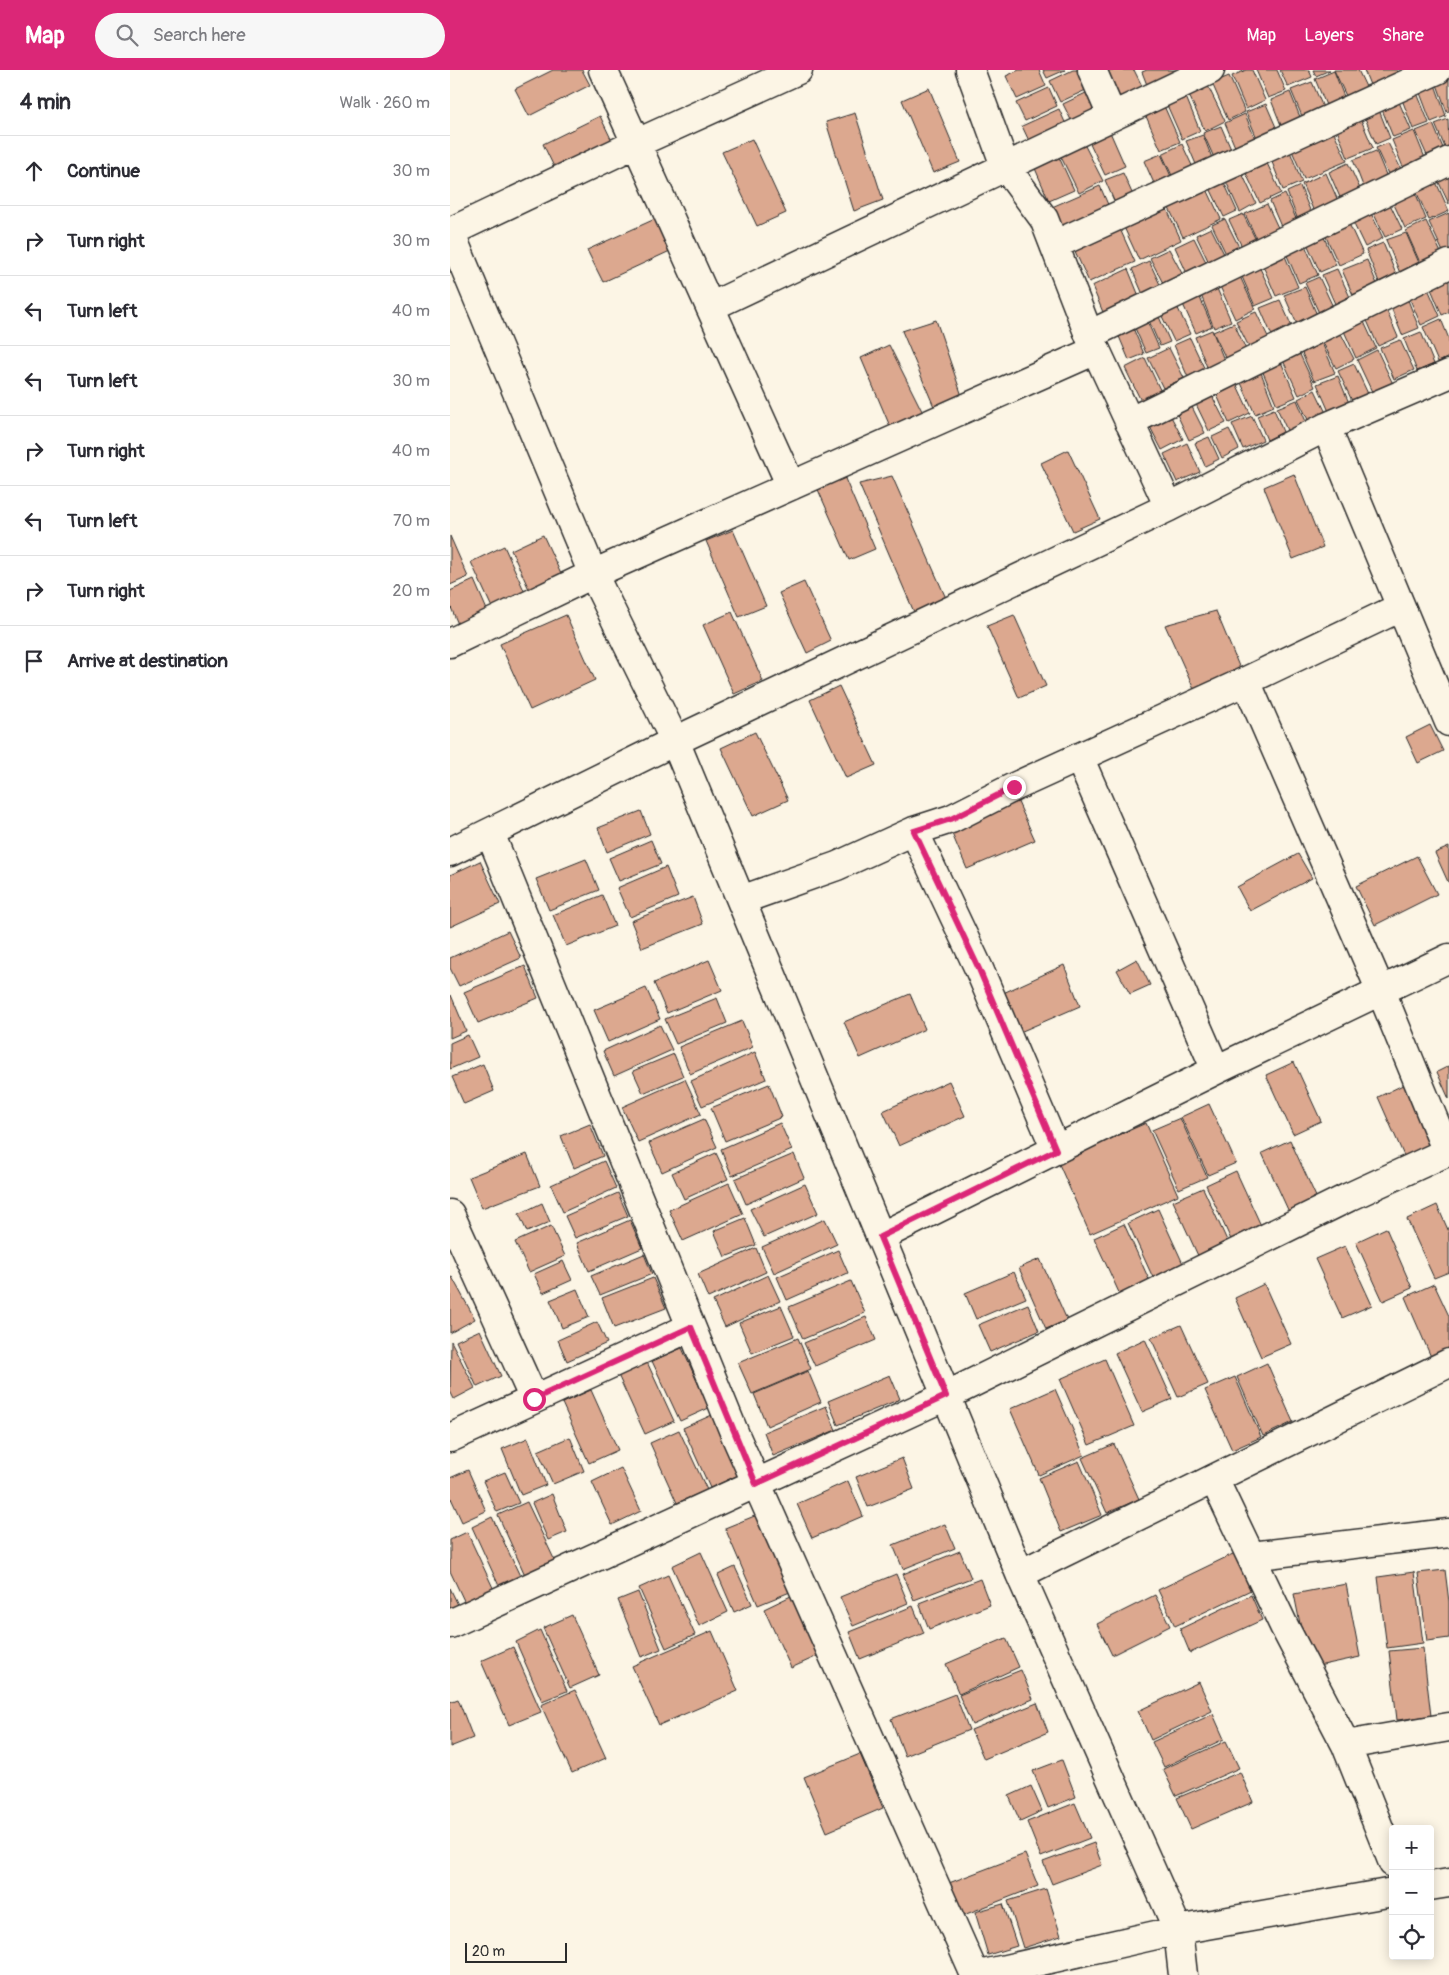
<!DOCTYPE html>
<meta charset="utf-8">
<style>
:root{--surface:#fff;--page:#f7f7f7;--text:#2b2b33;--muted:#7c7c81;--line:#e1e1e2;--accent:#db2777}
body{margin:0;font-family:Pangolin,sans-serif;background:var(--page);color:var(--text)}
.controls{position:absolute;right:15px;bottom:15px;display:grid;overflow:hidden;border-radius:5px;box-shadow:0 2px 12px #0003}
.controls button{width:45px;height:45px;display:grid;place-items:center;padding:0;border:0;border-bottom:1px solid var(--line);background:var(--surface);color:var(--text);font:25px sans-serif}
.scale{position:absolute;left:15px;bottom:12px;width:102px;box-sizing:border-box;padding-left:5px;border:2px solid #2b2b2b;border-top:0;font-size:14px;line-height:18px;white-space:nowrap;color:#2b2b2b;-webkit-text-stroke:4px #fcf5e5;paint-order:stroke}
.stop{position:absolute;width:15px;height:15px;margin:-11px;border:4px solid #db2777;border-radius:50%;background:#fff}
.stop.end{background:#db2777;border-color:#fff;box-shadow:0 1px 5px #0008}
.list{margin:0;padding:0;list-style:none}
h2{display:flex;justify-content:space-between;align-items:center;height:65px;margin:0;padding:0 20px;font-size:21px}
h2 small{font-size:16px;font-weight:400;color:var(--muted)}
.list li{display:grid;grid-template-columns:32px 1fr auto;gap:15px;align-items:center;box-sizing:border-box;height:70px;padding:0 20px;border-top:1px solid var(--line)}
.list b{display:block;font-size:19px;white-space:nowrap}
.list em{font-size:16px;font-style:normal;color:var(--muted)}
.icon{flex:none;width:28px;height:28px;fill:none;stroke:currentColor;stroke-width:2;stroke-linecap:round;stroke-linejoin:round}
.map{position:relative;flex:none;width:999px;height:1905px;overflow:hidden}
header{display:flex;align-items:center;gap:30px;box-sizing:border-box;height:70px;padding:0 25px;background:var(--accent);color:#fff}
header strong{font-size:24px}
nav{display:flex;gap:28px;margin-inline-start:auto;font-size:18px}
.search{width:350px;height:45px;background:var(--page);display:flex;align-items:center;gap:12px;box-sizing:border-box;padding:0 18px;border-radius:28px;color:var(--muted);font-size:19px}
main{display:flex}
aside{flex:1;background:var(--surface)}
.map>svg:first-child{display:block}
</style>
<header>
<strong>Map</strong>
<div class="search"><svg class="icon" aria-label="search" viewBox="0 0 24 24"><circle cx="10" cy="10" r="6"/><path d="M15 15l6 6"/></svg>Search here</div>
<nav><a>Map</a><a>Layers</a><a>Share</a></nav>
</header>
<main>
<aside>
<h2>4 min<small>Walk · 260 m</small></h2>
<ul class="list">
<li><svg class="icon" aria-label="ahead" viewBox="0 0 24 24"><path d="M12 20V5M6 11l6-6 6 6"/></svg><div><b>Continue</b></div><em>30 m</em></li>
<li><svg class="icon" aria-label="right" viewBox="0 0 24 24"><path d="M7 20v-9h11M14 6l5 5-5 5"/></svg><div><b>Turn right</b></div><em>30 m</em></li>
<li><svg class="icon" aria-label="left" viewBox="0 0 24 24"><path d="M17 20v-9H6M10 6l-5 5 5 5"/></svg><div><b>Turn left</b></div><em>40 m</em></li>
<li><svg class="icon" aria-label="left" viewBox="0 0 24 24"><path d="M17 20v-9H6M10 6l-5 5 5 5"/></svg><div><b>Turn left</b></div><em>30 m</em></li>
<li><svg class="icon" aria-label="right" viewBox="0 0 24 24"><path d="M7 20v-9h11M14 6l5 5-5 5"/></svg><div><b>Turn right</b></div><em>40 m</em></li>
<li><svg class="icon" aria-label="left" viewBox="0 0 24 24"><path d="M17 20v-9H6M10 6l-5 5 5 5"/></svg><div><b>Turn left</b></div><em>70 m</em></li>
<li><svg class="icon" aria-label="right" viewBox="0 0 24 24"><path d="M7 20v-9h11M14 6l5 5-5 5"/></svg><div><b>Turn right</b></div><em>20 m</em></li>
<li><svg class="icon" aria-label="arrive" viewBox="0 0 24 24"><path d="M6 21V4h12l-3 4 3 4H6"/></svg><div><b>Arrive at destination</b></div></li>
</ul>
</aside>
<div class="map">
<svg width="999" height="1905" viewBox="0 0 999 1905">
<rect width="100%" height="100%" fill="#fcf5e5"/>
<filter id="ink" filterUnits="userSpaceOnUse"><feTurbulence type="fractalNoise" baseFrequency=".02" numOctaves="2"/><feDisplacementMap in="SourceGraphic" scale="10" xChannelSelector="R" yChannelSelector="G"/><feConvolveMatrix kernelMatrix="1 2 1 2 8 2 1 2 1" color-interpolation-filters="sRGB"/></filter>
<g filter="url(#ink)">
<path fill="#dca88f" stroke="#2b2b2b" d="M103,0H132L140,15L79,46L65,19Z
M569,0H589L596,16L567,29L556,6Z
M593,0H615L597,8Z
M623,0H629L638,19L610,32L600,11Z
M650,0H684L694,20L665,33Z
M697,0H731L699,20L692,2Z
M796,0H802L815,30L796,39L782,6Z
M806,0H827L836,21L818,28Z
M830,0H859L862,7L838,17Z
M863,0H880L866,6Z
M884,0H908L917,19L897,28Z
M914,0H947L948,4L920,15Z
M884,1L896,32L878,40L865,9Z
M999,4V41L997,42L985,9Z
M779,6L795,42L778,50L762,13Z
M983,9L996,46L981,52L967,15Z
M862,12L875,42L854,51L841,20Z
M758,16L775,51L755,61L739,25Z
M479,18L510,92L483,103L452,30Z
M599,18L607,36L575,51L566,33Z
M965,18L979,53L963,59L950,24Z
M640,21L652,45L625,58L613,34Z
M840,22L852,52L833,60L821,30Z
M946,25L961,60L943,67L929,32Z
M736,27L750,61L732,69L717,35Z
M816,34L829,64L809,73L796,42Z
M927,35L940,68L926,74L912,41Z
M714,36L730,72L711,80L695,44Z
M609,39L618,59L581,75L572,56Z
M405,43L433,130L404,141L376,52Z
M795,44L808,76L788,84L775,53Z
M909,45L923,78L898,88L885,55Z
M150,46L163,73L106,101L93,74Z
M998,49L999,81L997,82L985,54Z
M983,54L995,83L979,90L966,61Z
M771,56L783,84L766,92L753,63Z
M882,58L897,91L854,109L840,76Z
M964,61L977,93L955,102L942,70Z
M660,62L675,96L655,105L639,71Z
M753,65L764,93L748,99L736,71Z
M302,69L336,143L307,156L272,82Z
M633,72L653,111L629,123L609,83Z
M938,73L953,103L940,108L926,78Z
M732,74L745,102L725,112L712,84Z
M839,79L852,112L833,120L820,87Z
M926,81L939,112L915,121L903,90Z
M711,84L724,113L707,120L694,91Z
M608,85L624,120L599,131L584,96Z
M815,89L831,123L810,133L794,99Z
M898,93L912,123L892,132L879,102Z
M999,95V134L984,102Z
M790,99L806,133L790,142L774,107Z
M673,103L686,132L668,140L655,110Z
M876,103L889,133L865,144L852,114Z
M982,103L999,141L979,150L962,112Z
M772,108L787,141L774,147L758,114Z
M962,114L976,149L955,158L939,124Z
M755,115L771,149L733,167L716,132Z
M650,116L662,144L614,165L602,137Z
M850,116L862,145L848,150L837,122Z
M835,124L848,153L832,159L820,131Z
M937,128L952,159L935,167L920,136Z
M817,134L830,162L808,172L795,144Z
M715,135L731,170L689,190L673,155Z
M917,135L933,168L915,177L899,144Z
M999,143V184L995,186L979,152Z
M793,144L808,174L794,181L779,150Z
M895,145L913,184L889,195L871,156Z
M205,149L220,181L153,212L137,180Z
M775,149L792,183L779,190L762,155Z
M976,151L993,187L972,197L956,161Z
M761,158L778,192L762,199L746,165Z
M870,158L886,195L870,202L853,165Z
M670,159L685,192L639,212L624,179Z
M956,163L970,195L950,203L936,170Z
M851,166L868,205L849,213L832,174Z
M744,168L760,200L740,210L725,177Z
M933,173L946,204L929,212L916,180Z
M719,179L735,209L716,219L700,188Z
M832,179L848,217L826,226L810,189Z
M917,190L927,214L903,225L892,200Z
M699,191L713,221L695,229L682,199Z
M807,192L824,228L805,236L789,200Z
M678,199L691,231L655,247L642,216Z
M887,199L905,238L890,245L872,205Z
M787,200L805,239L785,249L767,210Z
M999,203V242L992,245L976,207Z
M869,207L884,239L870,245L855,213Z
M975,212L990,246L971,255L956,220Z
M765,214L781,251L764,258L749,220Z
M855,217L870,252L850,261L834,225Z
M954,220L969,258L952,265L937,227Z
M748,223L762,256L746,263L731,230Z
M830,230L843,259L823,268L810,238Z
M932,230L948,267L928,276L912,239Z
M725,232L740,264L724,271L709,240Z
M706,240L720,272L710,276L696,244Z
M806,242L822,275L803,285L786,251Z
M910,243L926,278L906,288L890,252Z
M694,244L709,278L696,283L681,249Z
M991,249L999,269V287L988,292L973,257Z
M486,250L512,326L485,339L452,261Z
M680,251L694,284L679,290L665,257Z
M784,253L798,284L778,293L763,262Z
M886,254L904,289L886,298L868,263Z
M762,260L776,295L759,302L745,267Z
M971,262L984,294L967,301L954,269Z
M869,266L885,303L864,311L848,274Z
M740,268L757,304L740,312L724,275Z
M950,270L964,300L944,309L930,278Z
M439,275L475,347L442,361L411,288Z
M846,276L865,317L849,325L830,284Z
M719,278L734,308L713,318L698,288Z
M927,280L943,314L923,324L907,290Z
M828,285L846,327L827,335L809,293Z
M695,288L713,326L693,335L675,298Z
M904,294L920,328L904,335L888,301Z
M808,295L824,336L805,344L787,304Z
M888,306L901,338L881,346L867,314Z
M784,309L800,343L779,353L764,318Z
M759,320L776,353L759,361L743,328Z
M865,320L879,349L862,358L848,329Z
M847,330L859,359L840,367L827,338Z
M739,331L755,363L739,370L724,338Z
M717,339L733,369L712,380L696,349Z
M824,339L833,362L817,370L807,346Z
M802,346L813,370L793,379L782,354Z
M779,359L789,379L772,388L762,367Z
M759,367L769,389L755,396L745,373Z
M737,373L750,402L727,412L714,384Z
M618,380L650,449L623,461L591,393Z
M393,404L425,479L399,490L366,415Z
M844,404L873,477L843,489L814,417Z
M442,406L499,535L467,549L409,414Z
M283,460L316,536L289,547L256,471Z
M93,465L116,515L84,530L61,480Z
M0,466L18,507L0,515Z
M54,476L77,527L44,542L21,492Z
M24,510L40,547L10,559L0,535V521Z
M354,512L381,571L357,583L329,523Z
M766,541L793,606L747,626L715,555Z
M282,542L313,611L284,624L253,555Z
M116,545L145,610L80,640L50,574Z
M564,545L596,616L569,628L537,556Z
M389,616L426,695L396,708L360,630Z
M980,655L993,681L968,693L956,667Z
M305,662L338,730L303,746L271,678Z
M567,730L585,770L517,799L500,759Z
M191,741L200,764L157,782L148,758Z
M201,770L211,794L169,811L159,788Z
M999,777V812H998L985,783Z
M848,784L862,808L800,841L787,817Z
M967,786L987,824L925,855L906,816Z
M136,789L149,820L99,840L86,809Z
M30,791L50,834L0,857V805Z
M216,797L228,827L180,847L167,818Z
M152,825L165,856L116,876L103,845Z
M243,827L253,854L192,878L181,851Z
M58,861L71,888L9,916L0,898V888Z
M687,889L700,915L680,924L667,900Z
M259,890L272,920L217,943L204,913Z
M614,895L630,936L570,962L549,925Z
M75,896L88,928L28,953L14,922Z
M196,918L210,949L158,972L144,940Z
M460,924L475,959L410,988L394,952Z
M1,925L16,961L0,968V926Z
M267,928L277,953L226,974L215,949Z
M292,951L303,977L240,1004L229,977Z
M210,955L222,980L164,1006L153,981Z
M18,965L28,987L0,999V973Z
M305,982L316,1009L252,1036L241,1011Z
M224,984L233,1006L193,1023L183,1001Z
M844,992L871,1051L843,1064L816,1005Z
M33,994L44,1021L14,1034L2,1007Z
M999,996V1029L987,1002Z
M235,1009L251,1044L188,1072L172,1037Z
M499,1011L515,1046L449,1076L433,1041Z
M957,1013L984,1073L954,1086L928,1027Z
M319,1014L332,1047L275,1071L261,1038Z
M759,1034L786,1093L758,1105L731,1047Z
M730,1048L757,1107L729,1119L702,1060Z
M254,1049L267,1077L212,1102L199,1073Z
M330,1053L342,1080L282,1106L271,1079Z
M696,1053L728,1125L640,1164L608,1092Z
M140,1054L153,1086L124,1098L111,1066Z
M840,1070L867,1129L839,1142L812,1083Z
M266,1083L278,1109L234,1129L222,1103Z
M77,1084L90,1116L32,1138L19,1107Z
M344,1084L354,1108L296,1134L285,1109Z
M154,1091L166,1118L113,1142L101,1115Z
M786,1101L813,1160L783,1174L756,1115Z
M279,1113L293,1144L233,1171L219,1140Z
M355,1114L368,1143L314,1167L300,1139Z
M753,1118L780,1177L750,1190L723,1131Z
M168,1123L178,1146L125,1168L115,1146Z
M92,1133L100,1152L77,1162L69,1144Z
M987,1135L999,1162V1202L984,1208L957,1149Z
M708,1139L735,1198L705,1212L678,1153Z
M295,1148L306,1175L275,1187L264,1161Z
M375,1149L387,1174L324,1203L312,1177Z
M180,1150L192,1178L139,1201L127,1173Z
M674,1154L701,1214L671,1227L644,1168Z
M101,1156L115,1186L79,1202L65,1172Z
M936,1158L962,1218L933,1231L906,1172Z
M895,1176L922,1235L892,1248L865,1189Z
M306,1178L316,1202L258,1228L248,1204Z
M388,1180L398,1203L337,1230L327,1207Z
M194,1184L202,1204L150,1225L141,1206Z
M590,1189L617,1250L596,1259L569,1198Z
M113,1191L122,1210L93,1223L84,1204Z
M564,1202L576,1228L526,1249L515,1223Z
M318,1205L330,1231L275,1257L263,1231Z
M2,1207L25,1249L0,1263V1208Z
M203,1208L216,1238L164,1258L152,1228Z
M401,1211L415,1243L353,1269L339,1237Z
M814,1214L841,1274L811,1287L785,1228Z
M984,1214L999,1246V1279L981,1287L955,1227Z
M127,1219L139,1247L112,1258L100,1230Z
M578,1234L589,1261L540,1282L528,1255Z
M331,1236L344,1266L302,1283L289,1253Z
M416,1247L426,1270L365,1296L354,1273Z
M147,1252L157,1273L117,1291L108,1270Z
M731,1255L758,1314L728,1327L701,1268Z
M30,1260L51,1306L27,1317L6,1271Z
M348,1268L361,1299L302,1324L288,1293Z
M695,1269L722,1329L692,1342L665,1283Z
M1,1271L25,1318L4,1329L0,1321Z
M232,1278L259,1338L230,1351L202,1291Z
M655,1289L684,1356L639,1375L610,1309Z
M197,1292L224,1351L195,1364L168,1305Z
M817,1293L843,1352L813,1366L787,1307Z
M358,1301L371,1332L317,1356L304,1324Z
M440,1305L450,1329L388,1355L378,1331Z
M785,1307L811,1367L782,1380L755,1320Z
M605,1319L634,1385L589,1405L560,1339Z
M141,1320L168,1380L139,1393L112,1333Z
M376,1336L386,1360L323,1386L314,1362Z
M262,1345L289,1405L260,1418L233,1358Z
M229,1360L257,1420L227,1433L200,1373Z
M120,1367L134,1401L103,1414L88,1381Z
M78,1368L96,1415L71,1425L52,1379Z
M664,1374L689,1429L657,1443L632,1388Z
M452,1388L464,1419L418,1437L406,1407Z
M629,1391L652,1445L611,1462L589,1408Z
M171,1398L191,1441L162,1455L142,1412Z
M18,1400L36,1441L12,1452L0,1426V1408Z
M55,1402L69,1433L47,1442L33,1411Z
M398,1411L413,1446L362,1468L347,1434Z
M102,1424L117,1462L98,1470L82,1433Z
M77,1432L105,1491L75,1505L48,1445Z
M307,1445L340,1522L308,1535L275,1458Z
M42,1447L70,1506L49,1516L22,1457Z
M495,1454L505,1478L453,1499L443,1475Z
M17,1462L45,1522L16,1535L0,1501V1470Z
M510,1481L521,1508L464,1530L453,1504Z
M251,1482L278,1542L249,1556L222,1496Z
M785,1483L803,1519L725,1556L708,1520Z
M285,1497L302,1534L284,1542L268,1505Z
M995,1500L999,1532V1568L977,1571L968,1503Z
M964,1502L973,1573L937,1578L928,1507Z
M446,1504L458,1533L403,1556L390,1527Z
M218,1505L245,1565L216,1578L189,1518Z
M530,1509L540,1535L479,1559L469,1533Z
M896,1514L910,1587L859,1598L844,1524Z
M0,1518L10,1539L0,1544Z
M188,1522L211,1579L191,1587L168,1530Z
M343,1525L370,1585L341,1598L314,1539Z
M705,1525L720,1556L662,1585L647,1554Z
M801,1525L812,1550L740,1583L730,1559Z
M463,1536L474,1563L410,1589L399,1562Z
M122,1545L149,1605L120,1618L93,1558Z
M90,1560L117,1621L92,1631L66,1572Z
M262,1561L288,1621L209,1655L182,1596Z
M556,1568L569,1597L509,1624L496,1594Z
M63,1577L91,1642L59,1655L31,1591Z
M973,1578L981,1646L947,1650L939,1581Z
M571,1600L583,1629L522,1655L509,1625Z
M749,1612L762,1641L701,1670L688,1641Z
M125,1620L156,1688L122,1703L91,1635Z
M505,1624L519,1660L455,1686L441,1649Z
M8,1629L23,1668L0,1677V1632Z
M587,1633L598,1662L534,1689L521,1660Z
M763,1644L774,1669L714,1697L702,1672Z
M776,1671L789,1698L726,1726L713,1699Z
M410,1684L433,1738L377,1762L354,1707Z
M612,1690L626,1727L598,1738L583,1701Z
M790,1702L803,1732L741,1759L727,1728Z
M581,1716L592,1741L570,1751L559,1726Z
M625,1733L640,1768L591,1787L577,1752Z
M644,1773L652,1795L602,1814L593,1792Z
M575,1784L588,1816L511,1846L499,1813Z
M596,1819L611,1866L573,1878L558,1831Z
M553,1834L567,1876L538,1885L525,1842Z"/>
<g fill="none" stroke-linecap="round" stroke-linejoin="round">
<g stroke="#2b2b2b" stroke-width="31">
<path id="minor" d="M153,0L341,416
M348,0L185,74L0,162L143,504L225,671L570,1504L728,1860L529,1905
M520,0L555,96L594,149L639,265L719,437
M642,0L662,46
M604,175L987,0
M260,237L760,0
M639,265L999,91
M679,352L999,194
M876,357L999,652
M0,573L143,504L646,280
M796,611L931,921L997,1082
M629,687L766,1000
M464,761L529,899L606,1080
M40,763L286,1367L525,1905
M0,782L225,671L719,437L876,357L999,304
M291,830L387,796L464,761L501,749L564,717L796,611L951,537
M0,1144L84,1329
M430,1167L766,1000L999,888
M0,1368L241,1257
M764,1409L834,1556L896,1675L943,1793
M801,1486L999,1463
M570,1504L999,1293
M0,1554L496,1326L899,1127L999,1081
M896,1675L999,1657
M980,1816L999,1813
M733,1905L728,1860L943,1822"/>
</g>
<use href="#minor" stroke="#fcf5e5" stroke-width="28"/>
</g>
</g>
<g fill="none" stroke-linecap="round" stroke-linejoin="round" filter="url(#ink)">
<path stroke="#db2777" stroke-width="6" d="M84,1329L241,1257L306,1414L496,1326L430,1167L606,1080L529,899L464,761L501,749L564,717"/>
</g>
</svg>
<div class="controls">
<button>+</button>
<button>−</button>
<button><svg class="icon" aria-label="locate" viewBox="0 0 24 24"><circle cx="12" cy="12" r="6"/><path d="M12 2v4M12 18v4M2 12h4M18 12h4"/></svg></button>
</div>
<div class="scale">20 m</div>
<div class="stop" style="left:84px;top:1329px"></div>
<div class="stop end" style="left:564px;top:717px"></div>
</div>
</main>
